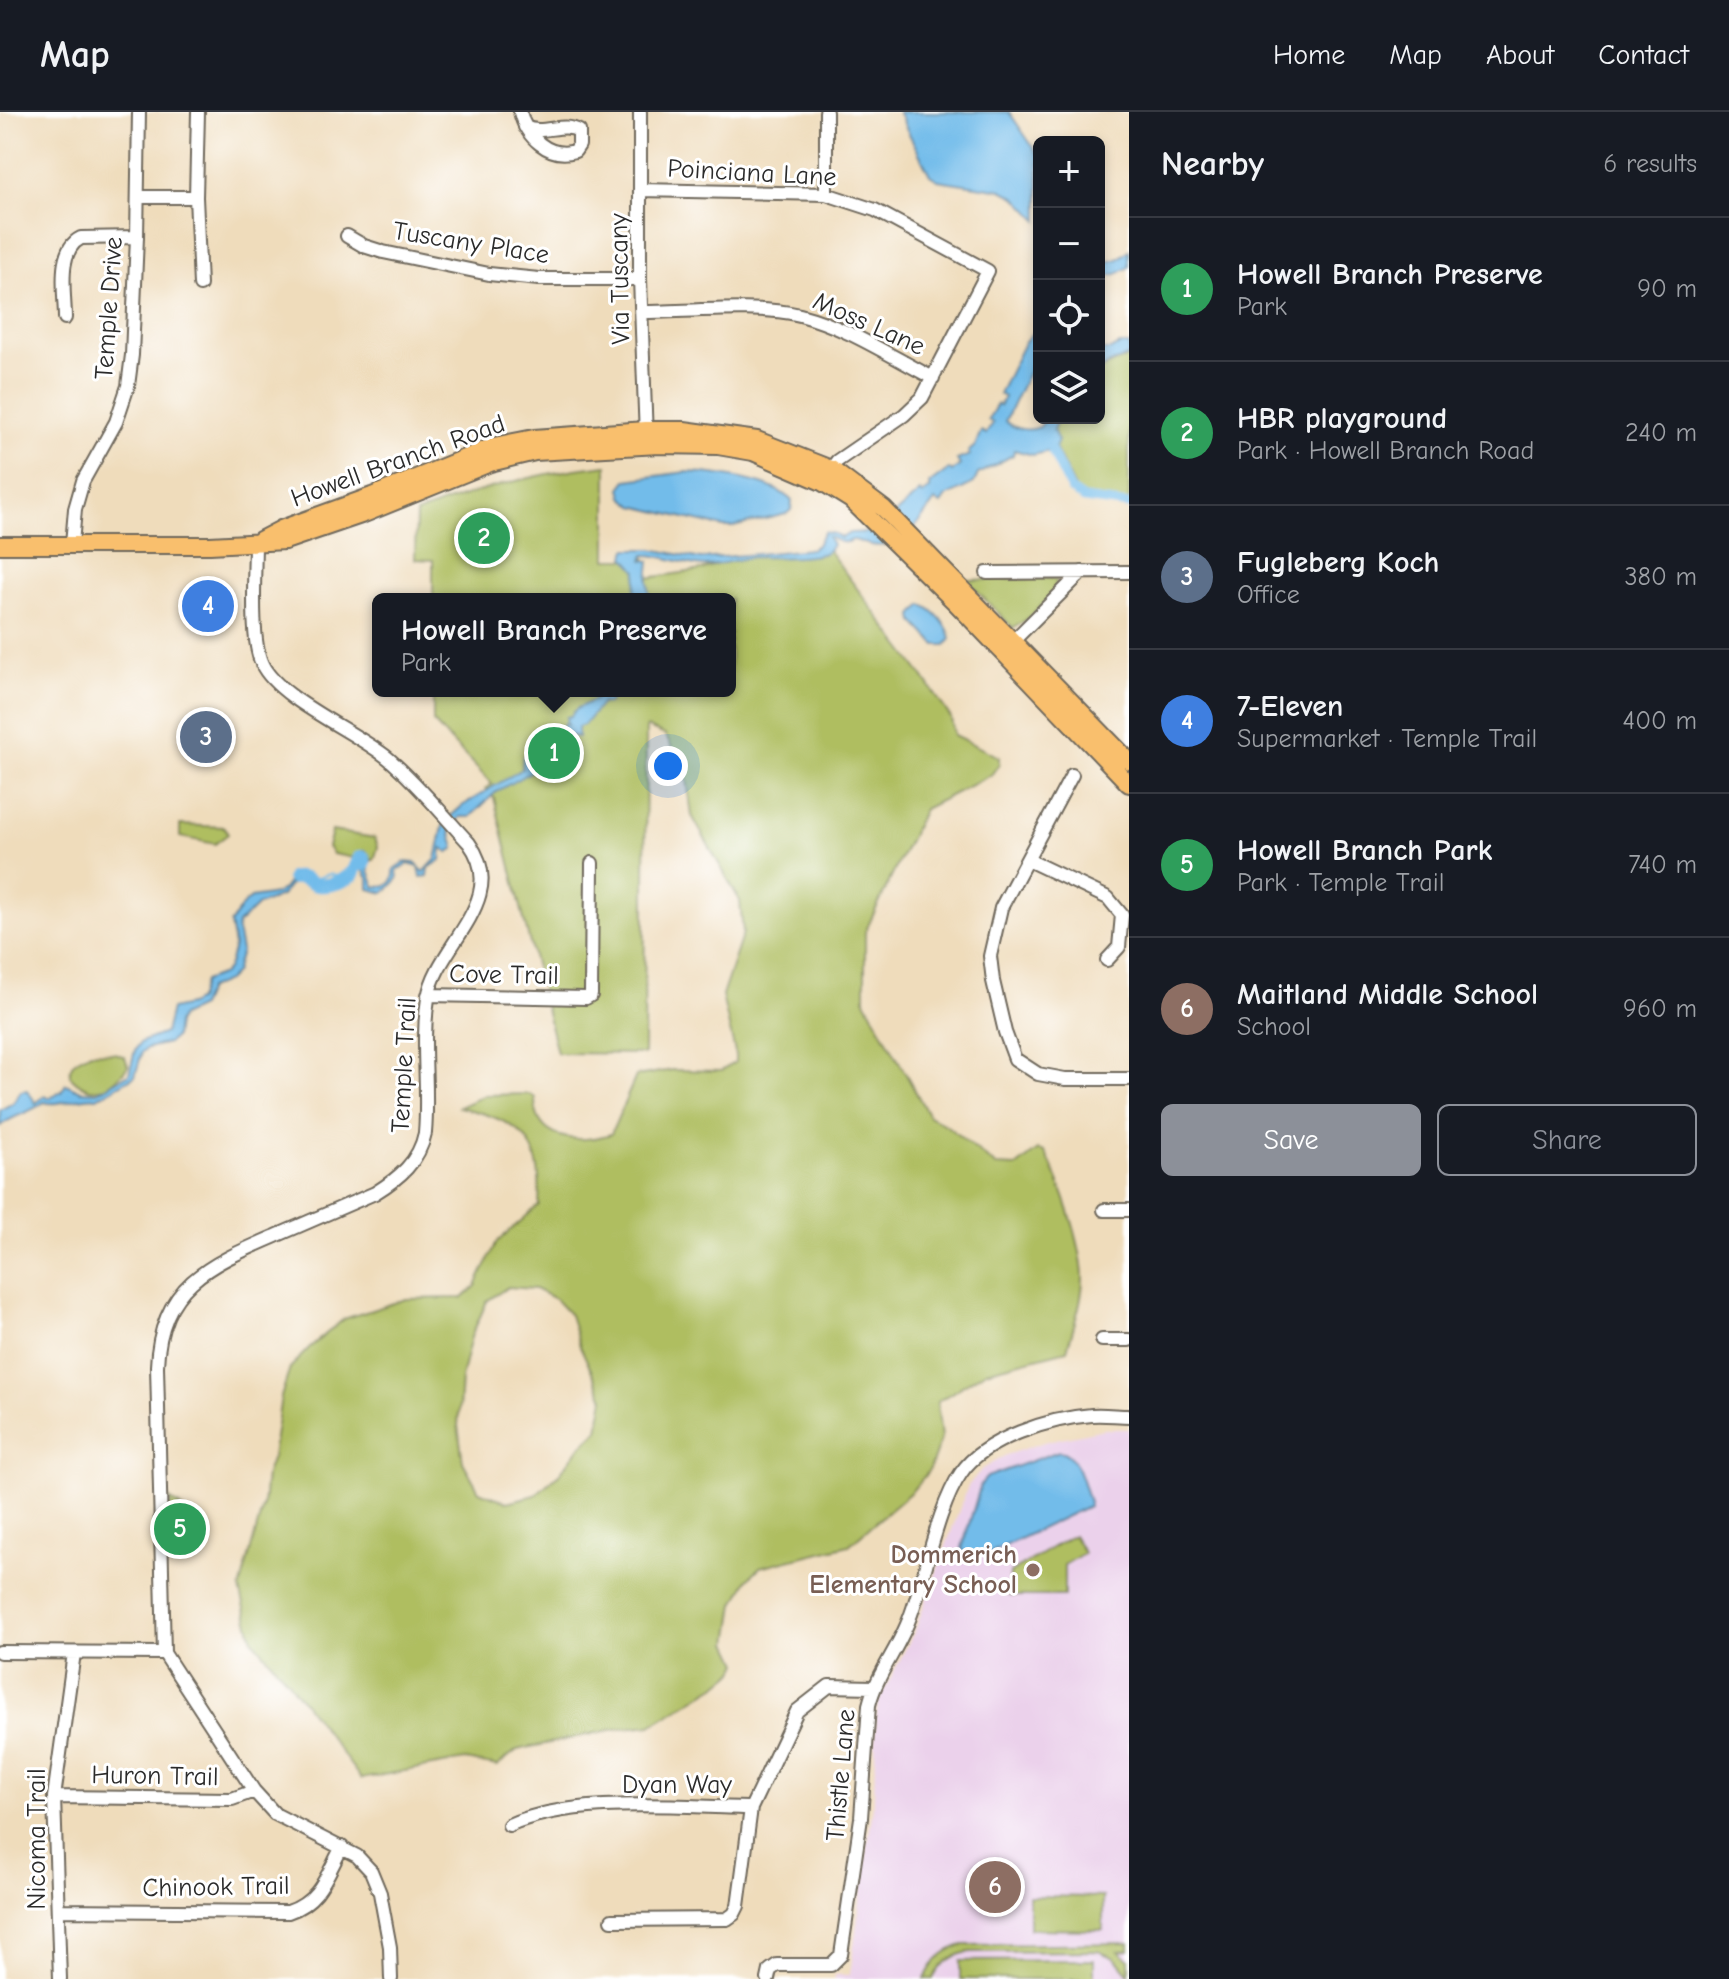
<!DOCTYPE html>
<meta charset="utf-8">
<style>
:root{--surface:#171b24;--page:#20242c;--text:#f1f3f6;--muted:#9ea1a6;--line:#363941;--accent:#8c9099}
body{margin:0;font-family:"Comic Neue",sans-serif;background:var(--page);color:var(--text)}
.controls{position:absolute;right:24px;top:24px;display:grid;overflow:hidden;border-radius:12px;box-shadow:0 4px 12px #0003}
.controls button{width:72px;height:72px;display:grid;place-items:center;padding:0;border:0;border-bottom:2px solid var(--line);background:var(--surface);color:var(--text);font:40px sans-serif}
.you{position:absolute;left:668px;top:654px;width:28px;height:28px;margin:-20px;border:6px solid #fff;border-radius:50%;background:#1a73e8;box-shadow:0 0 0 12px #1a73e833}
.badge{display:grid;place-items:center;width:52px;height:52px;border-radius:50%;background:var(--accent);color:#fff;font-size:26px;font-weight:700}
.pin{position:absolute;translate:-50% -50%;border:4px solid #fff;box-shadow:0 2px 8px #0006}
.popup{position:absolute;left:372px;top:481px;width:364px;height:104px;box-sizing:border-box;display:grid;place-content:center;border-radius:12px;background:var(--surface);filter:drop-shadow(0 2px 6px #0005);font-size:26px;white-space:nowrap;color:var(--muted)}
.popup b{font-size:30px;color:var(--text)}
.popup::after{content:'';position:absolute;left:50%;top:100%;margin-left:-16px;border:16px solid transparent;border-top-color:var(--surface)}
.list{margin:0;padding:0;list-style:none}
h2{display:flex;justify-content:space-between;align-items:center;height:104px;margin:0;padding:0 32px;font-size:34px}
h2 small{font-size:26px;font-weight:400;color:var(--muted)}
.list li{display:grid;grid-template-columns:52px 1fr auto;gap:24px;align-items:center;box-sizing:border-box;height:144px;padding:0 32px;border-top:2px solid var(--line)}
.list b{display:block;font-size:30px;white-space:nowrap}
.list p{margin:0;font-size:26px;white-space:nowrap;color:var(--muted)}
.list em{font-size:26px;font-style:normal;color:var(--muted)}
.actions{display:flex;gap:16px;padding:24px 32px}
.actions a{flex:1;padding:18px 0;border:2px solid var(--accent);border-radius:12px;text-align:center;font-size:28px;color:var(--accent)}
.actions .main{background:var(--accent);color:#fff}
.icon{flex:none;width:44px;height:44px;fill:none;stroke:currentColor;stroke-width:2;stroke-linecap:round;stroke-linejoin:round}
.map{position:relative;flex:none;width:1129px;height:1867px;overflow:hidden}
header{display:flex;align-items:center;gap:48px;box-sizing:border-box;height:112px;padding:0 40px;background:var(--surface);border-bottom:2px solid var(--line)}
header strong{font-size:38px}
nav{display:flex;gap:44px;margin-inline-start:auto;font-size:28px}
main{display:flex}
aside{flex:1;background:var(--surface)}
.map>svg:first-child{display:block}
</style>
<header>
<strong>Map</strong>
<nav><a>Home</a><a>Map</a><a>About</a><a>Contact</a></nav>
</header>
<main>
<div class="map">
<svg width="1129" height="1867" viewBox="0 0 1129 1867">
<rect width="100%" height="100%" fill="#fff"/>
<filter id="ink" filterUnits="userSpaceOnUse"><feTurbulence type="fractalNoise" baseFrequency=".0125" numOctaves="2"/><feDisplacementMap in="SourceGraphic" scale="16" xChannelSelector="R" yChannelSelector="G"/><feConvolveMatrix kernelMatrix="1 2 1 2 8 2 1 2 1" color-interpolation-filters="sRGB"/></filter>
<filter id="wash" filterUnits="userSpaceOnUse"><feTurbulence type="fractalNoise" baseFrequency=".006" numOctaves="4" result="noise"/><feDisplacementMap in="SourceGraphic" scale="32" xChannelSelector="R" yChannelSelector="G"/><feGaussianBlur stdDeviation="1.8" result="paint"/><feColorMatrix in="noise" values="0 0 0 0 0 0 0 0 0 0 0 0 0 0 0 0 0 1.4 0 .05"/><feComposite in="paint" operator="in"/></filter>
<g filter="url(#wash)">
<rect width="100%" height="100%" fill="#efdcbb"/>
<path fill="#ebd1eb" d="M1104,1317H1129V1867H835V1863H850L874,1687L876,1605L879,1589L915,1518L968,1374L982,1357L1006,1343L1047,1329Z"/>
<path fill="#afbe60" stroke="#6d7446" stroke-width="2" fill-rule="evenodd" d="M1129,244V392L1080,386L1050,326L1058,306H1099V258Z
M607,353V447H646L647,466L702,458L732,447L809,440L823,431L922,563L951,606L954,623L999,645V652L991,663L924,697L865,820V888L929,1004L947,1014L996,1054L1016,1055L1038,1038L1045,1040C1061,1071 1082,1131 1083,1165C1083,1189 1073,1215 1067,1238L986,1259L937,1290L941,1326L930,1357L912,1379L849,1433L760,1455L748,1467L735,1492L729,1530L739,1551L735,1559L719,1572L651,1613L615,1617L517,1638L497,1654L465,1648L361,1667L287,1568L253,1528L240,1477L263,1394L266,1362L272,1345L281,1285L290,1256L309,1236L344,1207L406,1187L463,1186L476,1174L497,1130L539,1093C543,1026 522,1010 459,995L485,983L530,982L535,986C534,1030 579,1032 611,1022L636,964L673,958L721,959L735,950V940L722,884L743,821L740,789L692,704L686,660L665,623L646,615L644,942L557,941L494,686L485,677L492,672L433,610V579H730V487H433V448L415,447L416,402C479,376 540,360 607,353ZM508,1175L535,1177L555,1187L570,1203L580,1234L604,1286L598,1318L580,1335L560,1361L535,1383L507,1390L479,1379L463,1350L458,1314L461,1266L471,1225L487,1189Z
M1051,466L1057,468C1054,486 1028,508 1013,516L966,468Z
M180,713L225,715L228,722L215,732L180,725Z
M332,719L375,726L378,735L374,748H371L369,742L360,739L354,746L333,742L328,735Z
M91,940L115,941L125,945L128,954C111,977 93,988 70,964C69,949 79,946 91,940Z
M170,1387L188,1401L194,1433L189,1440L169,1441Z
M1073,1423L1084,1441L1064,1453V1484H1009L1010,1461Z
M1029,1784L1103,1785V1818L1029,1817Z
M1129,1831V1838L1119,1839L1129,1848V1863L1115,1846L1098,1839L971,1840C953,1842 941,1851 933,1867H925C932,1849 944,1838 963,1833Z
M1094,1848V1867H960V1849Z"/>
<path fill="#72bcea" stroke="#4e748a" stroke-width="2" d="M898,0H1009L1039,44V109L1017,86L1002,78L938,68L930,63Z
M1129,138V155L1117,162L1106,164L1100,171L1099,178V152L1118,147Z
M1039,212V238L1005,309C1014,317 1028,320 1040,315L1046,306H1057L1053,318L1058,329L1054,338L1033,343L1014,338L1013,343L978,362L974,371L946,385L941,392L935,389C913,418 896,445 858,429C850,426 854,429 846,430C839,432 834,426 828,425L832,433C828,439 825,442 817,443C797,447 776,445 755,445C739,446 723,453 706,454C687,454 666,443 645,443L643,448L650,449L648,468L650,487H637L635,479L637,459L625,445L627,437H652L701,447L811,437L817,433L824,420L835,422L841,426L850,421L874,420L920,380L922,383L930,377L929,372L949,357L952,360L960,353L957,348L970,343L968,340L975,334L981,319L986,322L993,311L988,308L997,292L1000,293L1004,285L999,282L1023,233Z
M1120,233H1129V243L1099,257V238H1110Z
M686,360C713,361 773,368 792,389L791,398L786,402L733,415H723L634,394L623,385L621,376L627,368Z
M922,493C934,497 949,514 951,527L946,533H936L914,510L913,503Z
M602,579H620L613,582L608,592L602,591L584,613L578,615V625L569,624L561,638L549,644L544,641L540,654L496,680L470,705H460L450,718L455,736L449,740L442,736L441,748L429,756L428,764L421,765L419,755L408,752L397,758L398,767L384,781L369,777V768L362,756L361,747L358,752L354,748L360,739H366L371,749L367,753L375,775C388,774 395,772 394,757L404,750L415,751L424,760L436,747L444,710L462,694L522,657L523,644L527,645C539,631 559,629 564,611L567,613L566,605L571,604C577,590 595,594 602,579Z
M293,764H307L310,770L294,767L281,784L258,793L238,812L237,818L241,839L235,861L227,869L208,877L200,895L181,904L177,911L175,925L168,931L147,936L142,940L135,964L97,986C81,983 60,995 44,990C31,1001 13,1003 0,1014V998L13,991L21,979L27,978L36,991L45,983L50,986L61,980L66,972L81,979L97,980L129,962L135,938L141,930L165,921L171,897L189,893L198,888L204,869L223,862L228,856L234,834L230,812L242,794L251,786L276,782L283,777Z
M1059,1339C1078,1341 1083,1374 1089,1390L1088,1394L988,1442L964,1441L962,1436L981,1372L987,1365Z"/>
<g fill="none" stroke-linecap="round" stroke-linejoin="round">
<path stroke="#72bcea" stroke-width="2" d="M311,768L329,762L337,764L357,750"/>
<path stroke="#72bcea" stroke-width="9" d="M1047,330L1071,378L1084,387L1129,393"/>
<path stroke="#72bcea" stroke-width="14" d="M293,766C302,765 304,767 312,771C323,777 342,770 352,764L360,745L364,746V752"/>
</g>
</g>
<g filter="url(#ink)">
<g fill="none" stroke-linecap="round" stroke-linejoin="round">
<g stroke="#70695d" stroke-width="16">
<path id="minor" d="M198,0L196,85L200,173
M520,0C526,25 549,47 575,39L579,33V19C562,9 543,24 525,15
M640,0V167L646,325
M826,0V82
M640,78L826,82L875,98L988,159L922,286L904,303L837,349L826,364
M138,85H196
M347,124L364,134L383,140L489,162L539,167H640
M642,200C687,200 758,192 800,203C847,215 890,244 933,266
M65,206C65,182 56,138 81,126L137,125
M72,432L75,397L83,369L116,310L128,274L132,243L137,125L139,0
M987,461L1129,460
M1008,534L1082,460
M1072,663L1001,796L990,844L993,869L1005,920L1015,947L1038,962L1065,967H1129
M1028,748L1108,786L1122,803L1119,835L1107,848
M428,883L586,886L591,883L592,751
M1104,1098H1129
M1102,1228H1129
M0,1540L164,1541
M164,1541L157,1254C160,1172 211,1152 278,1123C310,1109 342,1095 375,1081C399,1066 419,1050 425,1021C429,976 421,931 428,886C436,833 511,788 469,731C443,703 418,672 389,647C357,620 278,587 262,552C250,527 255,460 255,430
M164,1541L254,1679L275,1702L357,1744L371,1759L380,1781L390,1835L391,1867
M54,1685L232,1687L254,1679
M509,1713C575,1684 679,1695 751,1696
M58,1798L288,1800C320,1790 327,1762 342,1735
M612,1808L727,1807L734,1802L738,1794L751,1696L797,1599L829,1574L873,1575
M60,1867L54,1685L74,1541
M768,1867L770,1858L777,1853H831L841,1843L861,1706L869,1593C877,1561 899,1536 910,1505C926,1463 937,1396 961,1361C984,1326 1052,1306 1092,1303C1104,1302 1117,1304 1129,1304"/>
</g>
<g stroke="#70695d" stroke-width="20">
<path id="major" d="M260,428L281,417L372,384L494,334L534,326L646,318H684L757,328L831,357L884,397L1129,649
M0,433H210L285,429L364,402L490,351L535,340L659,333L718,334L753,340L822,370L851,388L955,490L1129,672"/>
</g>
<use href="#minor" stroke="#fff" stroke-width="12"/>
<use href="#major" stroke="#f9bf6d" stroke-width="16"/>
</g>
</g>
<circle fill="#8d6e63" stroke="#fff" stroke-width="3" cx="1033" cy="1458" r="8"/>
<g text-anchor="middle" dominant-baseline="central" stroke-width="6" stroke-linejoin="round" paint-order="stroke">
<g font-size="26" fill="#2b2b2b" stroke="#fff">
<text transform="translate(752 61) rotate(3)">Poinciana Lane</text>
<text transform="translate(471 131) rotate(9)">Tuscany Place</text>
<text transform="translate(620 167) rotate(-91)">Via Tuscany</text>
<text transform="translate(109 196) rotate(-86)">Temple Drive</text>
<text transform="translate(869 212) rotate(24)">Moss Lane</text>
<text transform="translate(398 349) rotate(-20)">Howell Branch Road</text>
<text transform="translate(504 863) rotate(1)">Cove Trail</text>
<text transform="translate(404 953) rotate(-87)">Temple Trail</text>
<text transform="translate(841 1663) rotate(-85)">Thistle Lane</text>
<text transform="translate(155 1664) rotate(1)">Huron Trail</text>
<text x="677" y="1673">Dyan Way</text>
<text transform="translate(37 1727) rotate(-90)">Nicoma Trail</text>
<text transform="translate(216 1775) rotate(-1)">Chinook Trail</text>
</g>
<g font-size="26" font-weight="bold" fill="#785e54" stroke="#fff" text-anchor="end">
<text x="1017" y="1443">Dommerich<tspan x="1017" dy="30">Elementary School</tspan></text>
</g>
</g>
</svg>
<div class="controls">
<button>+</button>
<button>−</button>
<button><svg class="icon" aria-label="locate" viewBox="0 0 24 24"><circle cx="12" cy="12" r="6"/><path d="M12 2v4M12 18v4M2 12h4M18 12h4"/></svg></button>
<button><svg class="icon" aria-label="layers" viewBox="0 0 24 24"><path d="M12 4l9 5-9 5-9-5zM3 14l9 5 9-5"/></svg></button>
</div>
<div class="you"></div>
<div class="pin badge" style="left:554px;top:641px;background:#2e9e5b">1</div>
<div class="popup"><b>Howell Branch Preserve</b>Park</div>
<div class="pin badge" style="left:484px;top:426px;background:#2e9e5b">2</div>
<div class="pin badge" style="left:206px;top:625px;background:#5c6f8a">3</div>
<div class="pin badge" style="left:208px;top:494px;background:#3f7fe0">4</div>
<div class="pin badge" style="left:180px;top:1417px;background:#2e9e5b">5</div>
<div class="pin badge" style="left:995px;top:1775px;background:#8d6e63">6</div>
</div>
<aside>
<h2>Nearby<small>6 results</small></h2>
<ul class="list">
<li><span class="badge" style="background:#2e9e5b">1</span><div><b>Howell Branch Preserve</b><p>Park</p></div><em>90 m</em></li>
<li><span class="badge" style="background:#2e9e5b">2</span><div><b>HBR playground</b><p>Park · Howell Branch Road</p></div><em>240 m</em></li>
<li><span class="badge" style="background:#5c6f8a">3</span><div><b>Fugleberg Koch</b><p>Office</p></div><em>380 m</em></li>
<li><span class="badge" style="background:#3f7fe0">4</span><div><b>7-Eleven</b><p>Supermarket · Temple Trail</p></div><em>400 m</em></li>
<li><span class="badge" style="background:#2e9e5b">5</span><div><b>Howell Branch Park</b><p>Park · Temple Trail</p></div><em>740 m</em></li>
<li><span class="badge" style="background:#8d6e63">6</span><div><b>Maitland Middle School</b><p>School</p></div><em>960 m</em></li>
</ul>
<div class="actions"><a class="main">Save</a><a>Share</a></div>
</aside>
</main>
